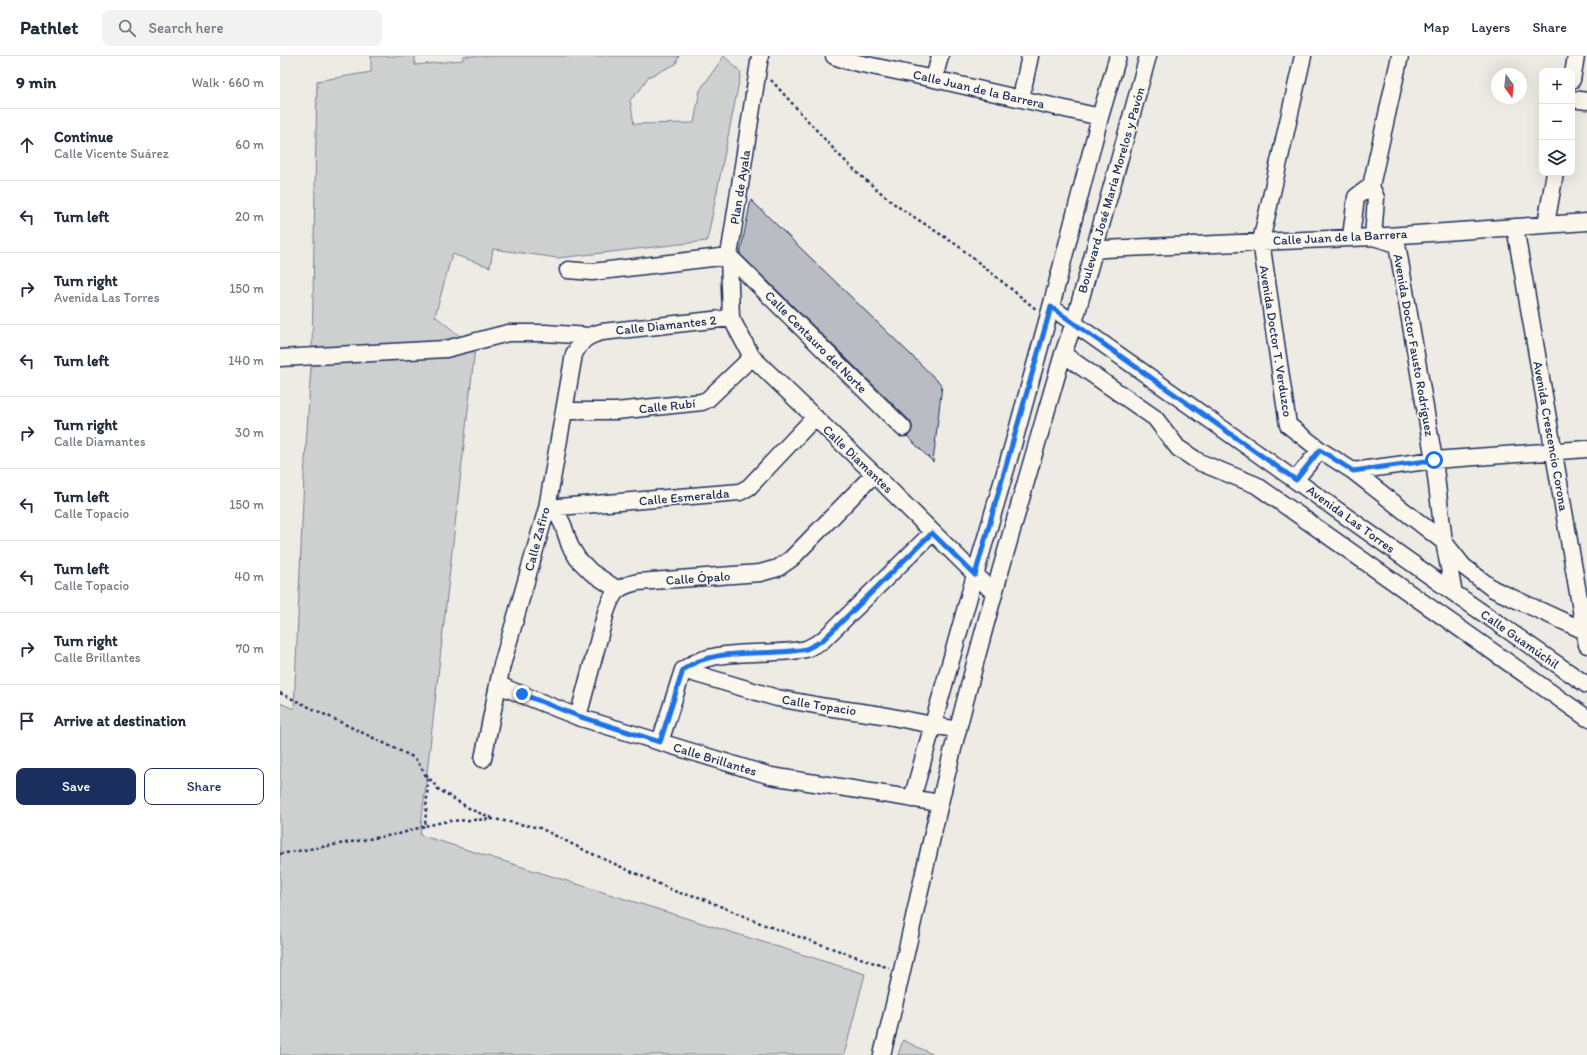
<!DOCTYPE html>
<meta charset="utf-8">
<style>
:root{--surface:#fff;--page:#f2f2f3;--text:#1f2937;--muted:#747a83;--line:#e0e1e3;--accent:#1b2f5e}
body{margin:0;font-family:Itim,sans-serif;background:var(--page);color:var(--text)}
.controls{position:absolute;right:12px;top:12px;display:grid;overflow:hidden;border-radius:8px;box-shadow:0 4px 16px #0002}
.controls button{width:36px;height:36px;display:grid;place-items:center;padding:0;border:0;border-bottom:1px solid var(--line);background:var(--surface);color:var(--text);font:20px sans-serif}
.compass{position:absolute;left:1211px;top:12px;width:36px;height:36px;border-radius:50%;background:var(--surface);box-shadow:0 4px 16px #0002;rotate:165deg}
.stop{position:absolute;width:12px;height:12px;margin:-9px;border:3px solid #1a73e8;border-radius:50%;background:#fff}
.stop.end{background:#1a73e8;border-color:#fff;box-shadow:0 1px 4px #0008}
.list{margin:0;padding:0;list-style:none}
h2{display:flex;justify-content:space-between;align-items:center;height:52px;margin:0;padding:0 16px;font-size:17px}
h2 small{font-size:13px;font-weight:400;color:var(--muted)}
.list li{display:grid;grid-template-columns:26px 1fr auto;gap:12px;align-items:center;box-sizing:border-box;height:72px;padding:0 16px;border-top:1px solid var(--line)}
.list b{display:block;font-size:15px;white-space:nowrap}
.list p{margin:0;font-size:13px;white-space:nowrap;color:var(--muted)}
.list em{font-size:13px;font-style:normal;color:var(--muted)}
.actions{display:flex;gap:8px;padding:12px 16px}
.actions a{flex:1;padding:9px 0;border:1px solid var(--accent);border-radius:8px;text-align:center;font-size:14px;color:var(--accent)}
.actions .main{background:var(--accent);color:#fff}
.icon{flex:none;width:22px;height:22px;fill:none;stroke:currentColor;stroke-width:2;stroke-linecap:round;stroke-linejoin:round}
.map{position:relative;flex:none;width:1307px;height:999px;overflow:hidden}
header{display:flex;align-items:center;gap:24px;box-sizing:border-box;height:56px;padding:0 20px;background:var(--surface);border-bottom:1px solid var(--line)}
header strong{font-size:19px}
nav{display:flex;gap:22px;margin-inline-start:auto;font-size:14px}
.search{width:280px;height:36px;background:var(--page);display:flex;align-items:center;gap:10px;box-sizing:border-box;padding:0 14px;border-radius:8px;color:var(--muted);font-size:15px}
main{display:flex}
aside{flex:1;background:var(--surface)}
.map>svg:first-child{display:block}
</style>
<header>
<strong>Pathlet</strong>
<div class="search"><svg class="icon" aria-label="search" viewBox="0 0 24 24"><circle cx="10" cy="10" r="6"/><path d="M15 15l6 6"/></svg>Search here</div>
<nav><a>Map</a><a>Layers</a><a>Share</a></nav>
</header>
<main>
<aside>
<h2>9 min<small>Walk · 660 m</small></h2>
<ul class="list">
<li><svg class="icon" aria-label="ahead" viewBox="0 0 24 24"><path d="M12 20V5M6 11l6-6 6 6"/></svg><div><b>Continue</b><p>Calle Vicente Suárez</p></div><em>60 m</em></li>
<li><svg class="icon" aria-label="left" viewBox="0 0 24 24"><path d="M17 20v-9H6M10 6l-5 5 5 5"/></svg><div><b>Turn left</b></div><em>20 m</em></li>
<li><svg class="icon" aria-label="right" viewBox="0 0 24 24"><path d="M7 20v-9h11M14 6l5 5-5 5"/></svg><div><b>Turn right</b><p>Avenida Las Torres</p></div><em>150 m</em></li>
<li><svg class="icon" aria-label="left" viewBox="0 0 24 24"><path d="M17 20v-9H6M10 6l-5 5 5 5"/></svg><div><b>Turn left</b></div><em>140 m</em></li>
<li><svg class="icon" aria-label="right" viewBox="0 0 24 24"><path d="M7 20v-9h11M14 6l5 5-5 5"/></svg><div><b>Turn right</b><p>Calle Diamantes</p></div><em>30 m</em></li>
<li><svg class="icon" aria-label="left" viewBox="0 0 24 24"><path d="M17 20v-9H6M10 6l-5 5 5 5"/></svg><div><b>Turn left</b><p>Calle Topacio</p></div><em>150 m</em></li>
<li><svg class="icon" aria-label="left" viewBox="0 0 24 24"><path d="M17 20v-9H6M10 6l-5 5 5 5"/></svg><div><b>Turn left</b><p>Calle Topacio</p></div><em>40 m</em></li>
<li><svg class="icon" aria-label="right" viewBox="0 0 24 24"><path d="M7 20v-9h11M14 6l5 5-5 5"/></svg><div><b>Turn right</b><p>Calle Brillantes</p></div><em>70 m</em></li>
<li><svg class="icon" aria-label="arrive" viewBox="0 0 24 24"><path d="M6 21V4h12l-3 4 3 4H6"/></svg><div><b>Arrive at destination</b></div></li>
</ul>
<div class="actions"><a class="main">Save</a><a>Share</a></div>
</aside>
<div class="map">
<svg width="1307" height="999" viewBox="0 0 1307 999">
<rect width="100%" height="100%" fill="#eeebe4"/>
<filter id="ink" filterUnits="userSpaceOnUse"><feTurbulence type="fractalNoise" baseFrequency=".025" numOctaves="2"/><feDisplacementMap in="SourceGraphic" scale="8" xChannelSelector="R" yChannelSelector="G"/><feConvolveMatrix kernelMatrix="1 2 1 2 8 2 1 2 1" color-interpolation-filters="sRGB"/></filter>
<g filter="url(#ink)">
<path fill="#cecfcf" stroke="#747f96" d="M91,0H135V9L183,4V0H399L396,8L368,21L360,34L350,44L354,68L414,67L420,34L444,0L461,16L427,185L278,202L213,193L210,211L172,198L155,260L195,292L140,779L585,918L564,999H0V647L14,653L24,421L32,295L37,25L91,16Z
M623,984L654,999H618Z"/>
<path fill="#b9bcc3" stroke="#1b2f5e" d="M471,144L662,329L653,406L627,380L632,374V369L630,365L460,198Z"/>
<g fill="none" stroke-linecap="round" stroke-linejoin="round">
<g stroke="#1b2f5e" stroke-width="19">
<path id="minor" d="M480,0L449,200L451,262L472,301L594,418L714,537
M554,0L568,5L654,23L820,61
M1023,0L981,185L1008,369L1040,394L1073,415L1154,404L1307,393
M1120,0L1091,130L1096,142L1093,181L1117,188L1154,404L1164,486L1174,537
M654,23L660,0
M1292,24L1296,0
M741,42L750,0
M1292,43L1307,45
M1266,168L1275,117
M1235,171L1307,589
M1071,181L1076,141L1091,130
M814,195L824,193L1093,181L1307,166
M288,214L312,216L449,200L623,372
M771,251L1174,537L1307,629
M783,298L875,362L898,392L919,406L976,429L1307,662
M0,302L166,293L228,277H265L309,280
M284,355H336L422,346L428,343L472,301
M1073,415L1164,486L1183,510L1213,533L1307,576
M1016,423L1040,394
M274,451L283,469L290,490L298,503L311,516L338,534
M267,452L460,436L469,431L535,361
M403,614L497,642L546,651L602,659L678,674
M219,628L228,633L298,661L491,720L660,747
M298,661L326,556C333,536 336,531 358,526L480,517L498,512L511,503L594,418
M380,686L403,614C432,590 489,601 526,593C531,591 537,587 542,585L652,477
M203,703L222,609L267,452L294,298C302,284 306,280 322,276L451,262
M632,743L695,519L733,389L771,251L820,61L838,0
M602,999C623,915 640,831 660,747C695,596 740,447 783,298L794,267L868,0"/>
</g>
<path stroke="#1b2f5e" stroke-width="2.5" stroke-dasharray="3 3" stroke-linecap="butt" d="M491,24L559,99L581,120L617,150L677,189L757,254
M0,637L135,702L144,716L148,725L145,770L168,765L214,763L260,772L306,795L399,837L416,840L485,869L609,912
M146,718L158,733L192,754L212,762
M0,798L119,778L145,770"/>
<use href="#minor" stroke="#fbf7ec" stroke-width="16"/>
</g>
</g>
<g fill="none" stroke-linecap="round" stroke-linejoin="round" filter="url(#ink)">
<path stroke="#1a73e8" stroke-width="5" d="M242,638L298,660L380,686L403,614C432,590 489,601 526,593C531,591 537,587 542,585L652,477L695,519L771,251L1016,424L1040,394L1073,415L1154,404"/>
</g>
<g text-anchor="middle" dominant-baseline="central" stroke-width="3" stroke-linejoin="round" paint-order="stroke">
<g font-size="13" fill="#1b2f5e" stroke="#fbf7ec">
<text transform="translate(699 33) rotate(13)">Calle Juan de la Barrera</text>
<text transform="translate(460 131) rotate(-81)">Plan de Ayala</text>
<text transform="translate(831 134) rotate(-74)">Boulevard José María Morelos y Pavón</text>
<text transform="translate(1060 181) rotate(-3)">Calle Juan de la Barrera</text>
<text transform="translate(386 269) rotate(-6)">Calle Diamantes 2</text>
<text transform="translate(996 285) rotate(81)">Avenida Doctor T. Verduzco</text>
<text transform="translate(536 286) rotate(45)">Calle Centauro del Norte</text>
<text transform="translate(1134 289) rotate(80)">Avenida Doctor Fausto Rodríguez</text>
<text transform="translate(387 350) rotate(-6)">Calle Rubí</text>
<text transform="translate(1271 380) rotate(80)">Avenida Crescencio Corona</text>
<text transform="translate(578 403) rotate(44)">Calle Diamantes</text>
<text transform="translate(404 441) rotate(-5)">Calle Esmeralda</text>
<text transform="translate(1071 463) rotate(36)">Avenida Las Torres</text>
<text transform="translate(257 483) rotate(-75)">Calle Zafiro</text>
<text transform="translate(418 522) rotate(-4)">Calle Ópalo</text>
<text transform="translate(1240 583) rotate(35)">Calle Guamúchil</text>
<text transform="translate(539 649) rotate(9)">Calle Topacio</text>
<text transform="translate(435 703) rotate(17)">Calle Brillantes</text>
</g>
</g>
</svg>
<div class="controls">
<button>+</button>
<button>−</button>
<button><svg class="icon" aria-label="layers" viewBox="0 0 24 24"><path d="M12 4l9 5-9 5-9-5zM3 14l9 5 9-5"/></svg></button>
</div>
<svg class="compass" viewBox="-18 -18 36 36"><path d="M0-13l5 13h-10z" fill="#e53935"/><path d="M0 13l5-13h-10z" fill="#747a83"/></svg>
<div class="stop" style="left:1154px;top:404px"></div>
<div class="stop end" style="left:242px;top:638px"></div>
</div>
</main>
